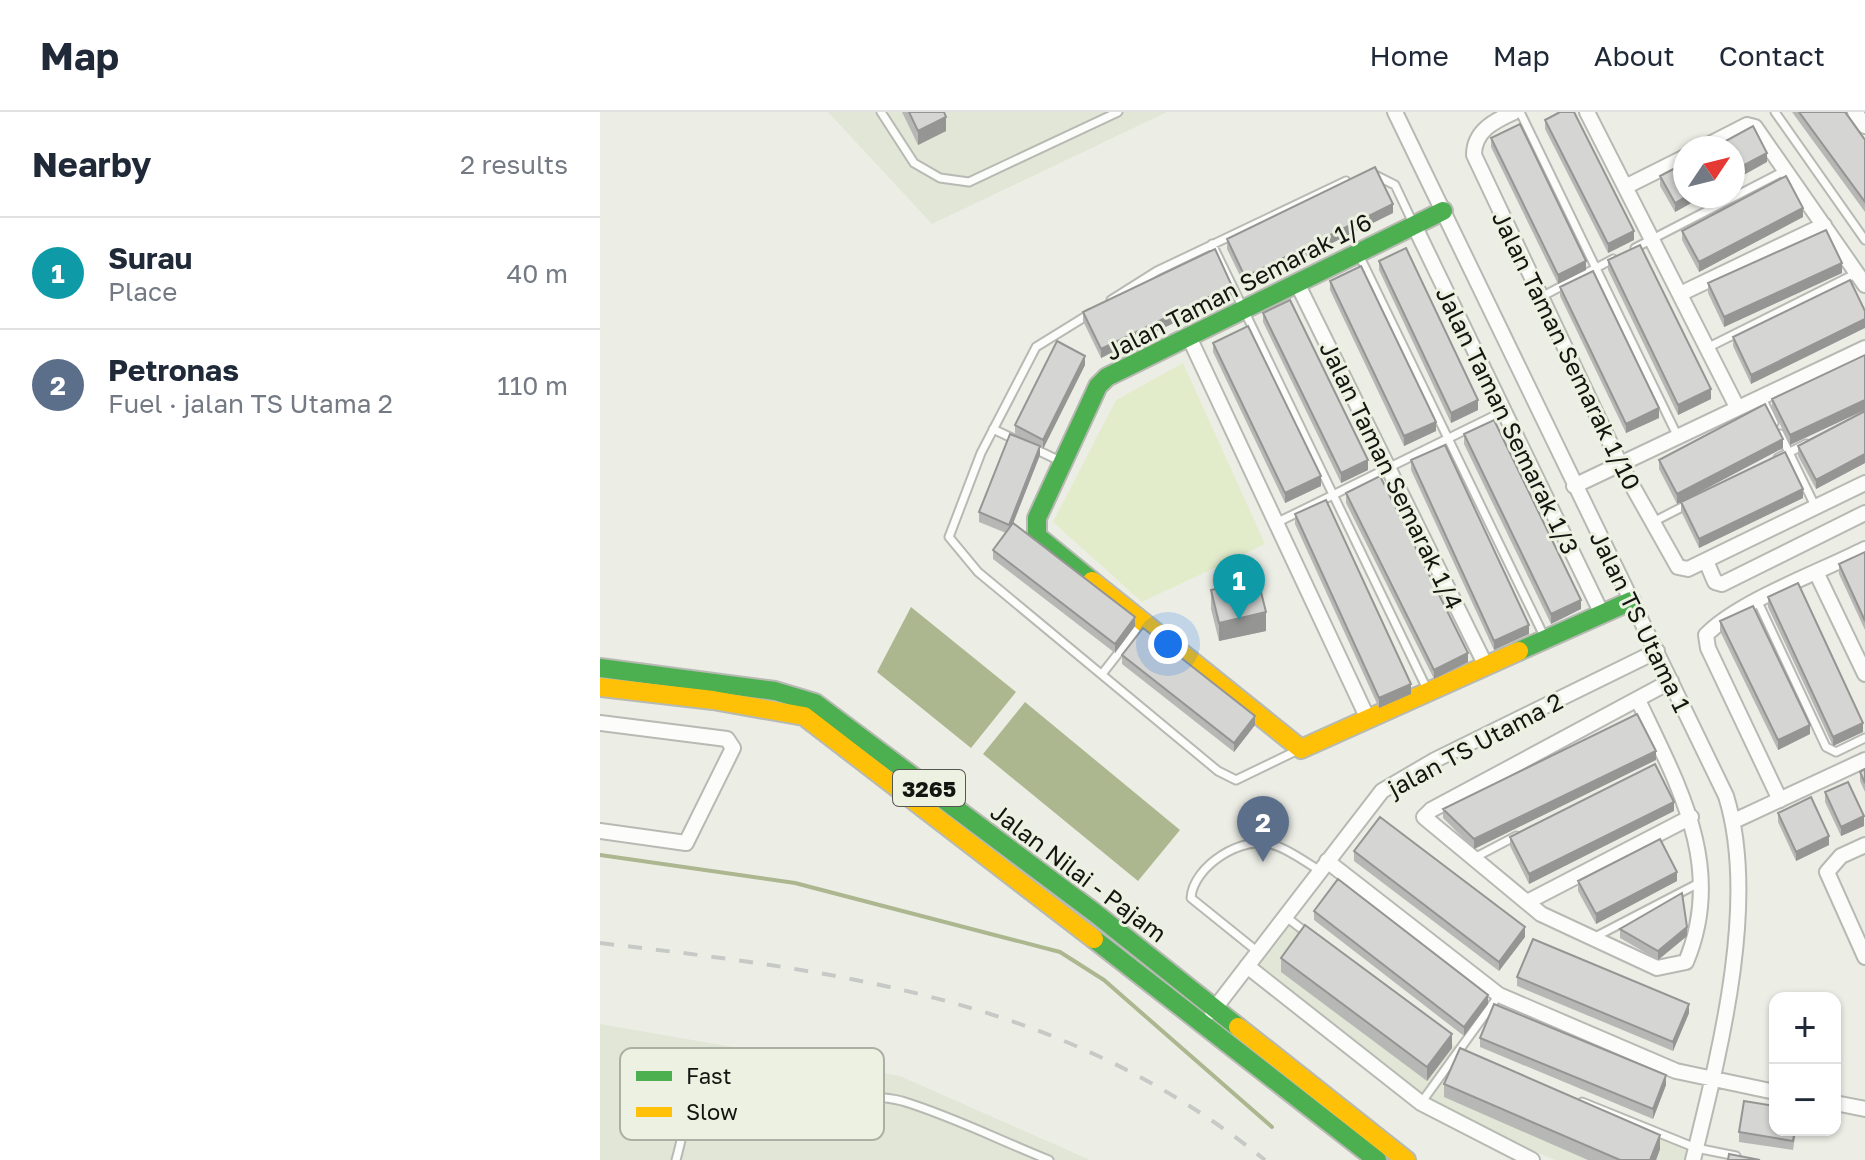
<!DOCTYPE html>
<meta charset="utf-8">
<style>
:root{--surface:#fff;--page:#f2f2f3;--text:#1f2937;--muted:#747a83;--line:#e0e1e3;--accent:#5f615b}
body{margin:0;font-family:"Golos Text",sans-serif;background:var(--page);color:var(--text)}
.controls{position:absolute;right:24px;bottom:24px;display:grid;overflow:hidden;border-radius:16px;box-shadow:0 2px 6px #0004}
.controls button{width:72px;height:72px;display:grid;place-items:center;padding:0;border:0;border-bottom:2px solid var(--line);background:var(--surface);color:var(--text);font:40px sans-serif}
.compass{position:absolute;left:1073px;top:24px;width:72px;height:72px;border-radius:50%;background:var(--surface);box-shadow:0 2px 6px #0004;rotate:55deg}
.you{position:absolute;left:568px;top:532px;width:28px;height:28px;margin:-20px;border:6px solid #fff;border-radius:50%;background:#1a73e8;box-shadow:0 0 0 12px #1a73e833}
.badge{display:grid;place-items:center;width:52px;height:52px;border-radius:50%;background:var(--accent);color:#fff;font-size:26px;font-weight:700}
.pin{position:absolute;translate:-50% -66px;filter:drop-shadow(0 2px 4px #0008)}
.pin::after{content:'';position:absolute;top:42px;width:28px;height:24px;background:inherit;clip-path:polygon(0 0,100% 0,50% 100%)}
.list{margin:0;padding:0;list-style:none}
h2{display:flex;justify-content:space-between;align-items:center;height:104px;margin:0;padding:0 32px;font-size:34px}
h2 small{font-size:26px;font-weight:400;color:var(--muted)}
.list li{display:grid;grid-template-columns:52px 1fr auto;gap:24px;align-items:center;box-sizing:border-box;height:112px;padding:0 32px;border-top:2px solid var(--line)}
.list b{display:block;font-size:30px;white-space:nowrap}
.list p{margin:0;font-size:26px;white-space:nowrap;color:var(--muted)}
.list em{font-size:26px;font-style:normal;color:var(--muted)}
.map{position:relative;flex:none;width:1265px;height:1048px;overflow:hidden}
header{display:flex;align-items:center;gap:48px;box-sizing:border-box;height:112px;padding:0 40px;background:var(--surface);border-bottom:2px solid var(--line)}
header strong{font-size:38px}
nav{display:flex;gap:44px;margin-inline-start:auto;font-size:28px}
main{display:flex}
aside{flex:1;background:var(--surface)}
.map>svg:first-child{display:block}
</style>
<header>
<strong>Map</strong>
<nav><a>Home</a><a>Map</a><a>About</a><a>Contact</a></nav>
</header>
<main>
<aside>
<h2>Nearby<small>2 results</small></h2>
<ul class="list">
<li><span class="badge" style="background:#0f9aa8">1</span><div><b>Surau</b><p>Place</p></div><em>40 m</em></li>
<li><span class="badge" style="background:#5c6f8a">2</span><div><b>Petronas</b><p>Fuel · jalan TS Utama 2</p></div><em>110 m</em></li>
</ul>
</aside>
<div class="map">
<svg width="1265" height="1048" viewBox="0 0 1265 1048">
<rect width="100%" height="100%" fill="#eceee6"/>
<path fill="#e1e6d6" d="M228,0H567L332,112Z
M682,801L860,938L1094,1036L1092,1048H955L819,990L645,853Z
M0,912L300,964L490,1048H0Z"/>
<path fill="#e2eccb" d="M583,251L665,432L542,490L453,410L516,288Z"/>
<path fill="#acb790" d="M311,495L416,580L371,636L277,560Z
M425,590L580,718L538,769L383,642Z"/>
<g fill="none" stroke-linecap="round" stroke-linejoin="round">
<path stroke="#acb790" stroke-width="4" d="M0,743L195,771L460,840L504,868L672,1015"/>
<g stroke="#b7b9b3" stroke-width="11">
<path id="lane" d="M281,0L314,51L340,66L369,70L518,0
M920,0L1078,325
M1175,0L1265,128
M773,62L795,73L813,111
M612,132L827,577
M1035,136L1186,58
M759,143L944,524
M941,185L1013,147
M511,188L557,159L746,69
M491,201L436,235L381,341L349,425L378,460L618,659L636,668L698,638
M1107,236L1257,161
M1161,284L1174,311
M393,317L416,328
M1180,322L1216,396
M435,337L460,349
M1178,346L1206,332
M678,410L904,299
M1053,410L1088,392
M1158,490L1226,635L1236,640L1265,626
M502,562L542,511
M874,746L916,724
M685,804L708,822
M995,825L1099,771
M658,840L591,786C593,754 643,722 674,733C690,738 705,750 719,758
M982,990L1096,1036L1136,1044
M821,991L899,883
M76,1048C84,1021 87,981 115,969C141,958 174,978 198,983C232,989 267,980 302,989C352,1004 401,1029 449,1048"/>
</g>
<g stroke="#b7b9b3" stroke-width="18">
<path id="street" d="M795,0L1126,684C1159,790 1119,942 1093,1048
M914,0C894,9 874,19 874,43L1020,352L1078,455L1088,457L1265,371
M987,0L1137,295
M1255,0L1265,14
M1102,36L1147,13L1155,15L1265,173
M1025,75L1085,45
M814,113L1002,502
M697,171L886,554
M1080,182L1224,113
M589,225L768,607
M974,374L1265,236
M1106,449L1115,470L1122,472L1265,401
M1217,462L1265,562
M1038,588C1078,673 1126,755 1086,850L1057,856L941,802L824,705L831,698L1071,569
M0,611L127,627L133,636L86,731L0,719
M1180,688L1108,536L1106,523C1139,489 1220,460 1265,437
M1134,709L1265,648
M1265,733L1241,744L1227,760L1265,845
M727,749L899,883L1076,959L1175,980
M927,790L1091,705
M647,854L821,991L932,1048
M612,900L782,679L835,648L1057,539
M1235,991L1265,997"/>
</g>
<g stroke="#b7b9b3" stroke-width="22">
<path id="fast" d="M492,469L437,424V406L498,274L507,265L843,99
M919,539L1031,489
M0,556L175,579L215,591L495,801L638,915
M494,827L777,1048"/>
</g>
<g stroke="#b7b9b3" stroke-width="22">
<path id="slow" d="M492,469L701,637L919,539
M0,575L113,588L204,604L494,827
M638,915L806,1048"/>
</g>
<use href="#lane" stroke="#fcfcfb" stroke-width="7"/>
<use href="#street" stroke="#fcfcfb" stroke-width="14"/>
<use href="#fast" stroke="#4caf50" stroke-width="18"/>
<use href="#slow" stroke="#ffc107" stroke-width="18"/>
<path stroke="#c7c9c6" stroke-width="4" stroke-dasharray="14 14" stroke-linecap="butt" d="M0,831C246,860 465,887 665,1048"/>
</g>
<path fill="#b7b7b5" d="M302,0H344L346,19L318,33Z
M1192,0H1245L1265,28V100Z
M945,8L1034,128L1008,141L945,17Z
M891,26L986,158L958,172L891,35Z
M1060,64L1085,84H1104L1075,100L1060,74Z
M793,101L645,174L627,137V127Z
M1203,105L1099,160L1082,128V119Z
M1008,148L1111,287L1078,303L1008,158Z
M779,149L878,298L851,311L779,158Z
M1242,161L1124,215L1108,181V171Z
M1250,168L1151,272L1133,234V225Z
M730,169L836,319L804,334L730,178Z
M960,175L1059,306L1026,321L960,184Z
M632,183L501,246L483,209V200Z
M663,201L768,358L741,371L663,210Z
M613,231L721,374L685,391L613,240Z
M1265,243L1190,333L1172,296V287Z
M485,253L443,337L440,335V343L413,411L535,514L515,541L393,447V438L406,421L379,410V400L425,328L415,323V313Z
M1265,299V351L1216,377L1198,344V334Z
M864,322L981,497L951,512L864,332Z
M1183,336L1077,392L1059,357V348Z
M811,348L929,522L894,538L811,358Z
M746,381L868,550L834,567L746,391Z
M1203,386L1099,436L1081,399V390Z
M695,402L811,582L779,596L695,412Z
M1265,440V518L1239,462V452Z
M611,478L666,519L619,529L611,497Z
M1168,485L1263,620L1233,634L1168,495Z
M1120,509L1210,622L1178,638L1120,519Z
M522,543L655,613L634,640L522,552Z
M1056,648L874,737L843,706V697Z
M1265,657V680L1260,669V660Z
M1225,680L1264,714L1241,724L1225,690Z
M1074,699L929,772L910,734V725Z
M1178,701L1229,733L1196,749L1178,710Z
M754,739L925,825L899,859L754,749Z
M978,769H1077L996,812L978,779Z
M714,799L888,892L864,924L714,808Z
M1020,817L1087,824L1058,848L1020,826Z
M681,846L852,936L827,969L681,860Z
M917,865L1089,901L1073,939L917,874Z
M880,926L1066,973L1053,1007L880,935Z
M844,972L1060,1037L1056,1048H988L844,985Z
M1196,1018L1193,1038L1139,1030V1020Z"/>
<path fill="#959594" d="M346,5V19L318,33V19Z
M1167,41V50L1133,69V59Z
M1087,84H1104L1075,100V91Z
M793,92V101L645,174V165Z
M1203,96V105L1099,160V150Z
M1034,119V128L1008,141V132Z
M986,149V158L958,172V163Z
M1242,151V161L1124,215V205Z
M632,174V183L501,246V237Z
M1265,207V216L1151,272V263Z
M485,244V253L443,337V328Z
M1111,277V287L1078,303V293Z
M878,288V298L851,311V301Z
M1265,288V298L1190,333V323Z
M1059,296V306L1026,321V312Z
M836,310V319L804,334V324Z
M1183,327V336L1077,392V382Z
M440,334V343L409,422V413Z
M1265,342V351L1216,377V368Z
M768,348V358L741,371V361Z
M721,364V374L685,391V381Z
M1203,377V386L1099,436V427Z
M981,488V497L951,512V502Z
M666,500V519L619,529V511Z
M535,505V514L515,541V532Z
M929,513V522L894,538V529Z
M868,541V550L834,567V558Z
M811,572V582L779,596V586Z
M655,604V613L634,640V631Z
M1263,611V620L1233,634V625Z
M1210,613V622L1178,638V628Z
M1056,639V648L874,737V727Z
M1074,690V699L929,772V762Z
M1264,704V714L1241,724V715Z
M1229,724V733L1196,749V740Z
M1077,760V769L996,812V802Z
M925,815V825L899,859V850Z
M1087,815V824L1058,848V839Z
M888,883V892L864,924V915Z
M1089,892V901L1073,939V930Z
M852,922V936L827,969V955Z
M1066,963V973L1053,1007V997Z
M1060,1023V1037L1056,1048H1050Z"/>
<path fill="#d5d5d3" stroke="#959594" stroke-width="2" d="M309,0H344L346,5L318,19Z
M960,0H974L1034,119L1008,132L945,8Z
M1199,0H1245L1265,28V90Z
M920,12L986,149L958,163L891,26Z
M1153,14L1167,41L1133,59V36H1113Z
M1085,51V84H1087L1075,91L1060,64Z
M775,55L793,92L645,165L627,127Z
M1186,64L1203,96L1099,150L1082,119Z
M1226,118L1242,151L1124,205L1108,171Z
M1040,133L1111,277L1078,293L1008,148Z
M806,136L878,288L851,301L779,149Z
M615,137L632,174L501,237L483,200Z
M761,154L836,310L804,324L730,169Z
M993,159L1059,296L1026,312L960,175Z
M1250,168L1265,199V207L1151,263L1133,225Z
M690,188L768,348L741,361L663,201Z
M648,214L721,364L685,381L613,231Z
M457,229L485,244L443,328L415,313Z
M1265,243V288L1190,323L1172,287Z
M1165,292L1183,327L1077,382L1059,348Z
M1265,299V342L1216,368L1198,334Z
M894,308L981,488L951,502L864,322Z
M410,322L440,334L409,413L379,400Z
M845,333L929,513L894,529L811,348Z
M1185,340L1203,377L1099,427L1081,390Z
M780,364L868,541L834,558L746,381Z
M726,388L811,572L779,586L695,402Z
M413,411L535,505L515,532L393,438Z
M1265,440V509L1239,452Z
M658,468L666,500L619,511L611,478Z
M1198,471L1263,611L1233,625L1168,485Z
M1153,494L1210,613L1178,628L1120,509Z
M543,516L655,604L634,631L522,543Z
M1037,602L1056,639L874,727L843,697Z
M1055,652L1074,690L929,762L910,725Z
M1265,657V671L1260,660Z
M1248,670L1264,704L1241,715L1225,680Z
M1211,685L1229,724L1196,740L1178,701Z
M780,705L925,815L899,850L754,739Z
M1060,727L1077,760L996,802L978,769Z
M738,767L888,883L864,915L714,799Z
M1082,781L1087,815L1058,839L1020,817Z
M705,813L852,922L827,955L681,846Z
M933,827L1089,892L1073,930L917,865Z
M894,892L1066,963L1053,997L880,926Z
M860,936L1060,1023L1050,1048H1020L844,972Z
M1144,989L1175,994V1018H1195L1193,1029L1139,1020Z
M1129,1042L1160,1048H1128Z"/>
<g text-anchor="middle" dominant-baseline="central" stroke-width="6" stroke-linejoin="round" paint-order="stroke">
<rect fill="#edf1e2" stroke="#54574f" stroke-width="2" x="293" y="658" width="72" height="36" rx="6"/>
<g font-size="22" font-weight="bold" fill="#131510">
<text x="329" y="676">3265</text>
</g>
<g font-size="24" fill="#131510" stroke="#edf1e2">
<text transform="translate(638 174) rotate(-27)">Jalan Taman Semarak 1/6</text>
<text transform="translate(967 238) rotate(64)">Jalan Taman Semarak 1/10</text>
<text transform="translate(908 308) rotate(64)">Jalan Taman Semarak 1/3</text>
<text transform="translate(792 363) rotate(64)">Jalan Taman Semarak 1/4</text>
<text transform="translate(1041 509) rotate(64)">Jalan TS Utama 1</text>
<text transform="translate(875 632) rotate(-28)">jalan TS Utama 2</text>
<text transform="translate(479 760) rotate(37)">Jalan Nilai - Pajam</text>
</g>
</g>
<rect x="20" y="936" width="264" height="92" rx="12" fill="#edf1e2" stroke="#acafa3" stroke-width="2"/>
<rect x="36" y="959" width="36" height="10" fill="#4caf50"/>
<rect x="36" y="995" width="36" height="10" fill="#ffc107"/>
<g font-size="22" fill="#131510">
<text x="86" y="972">Fast</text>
<text x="86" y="1008">Slow</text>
</g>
</svg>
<div class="controls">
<button>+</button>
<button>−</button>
</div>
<svg class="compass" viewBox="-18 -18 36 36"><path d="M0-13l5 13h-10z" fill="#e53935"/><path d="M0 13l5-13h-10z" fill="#747a83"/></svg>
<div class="you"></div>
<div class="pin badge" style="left:639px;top:508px;background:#0f9aa8">1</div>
<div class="pin badge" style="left:663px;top:750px;background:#5c6f8a">2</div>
</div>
</main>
